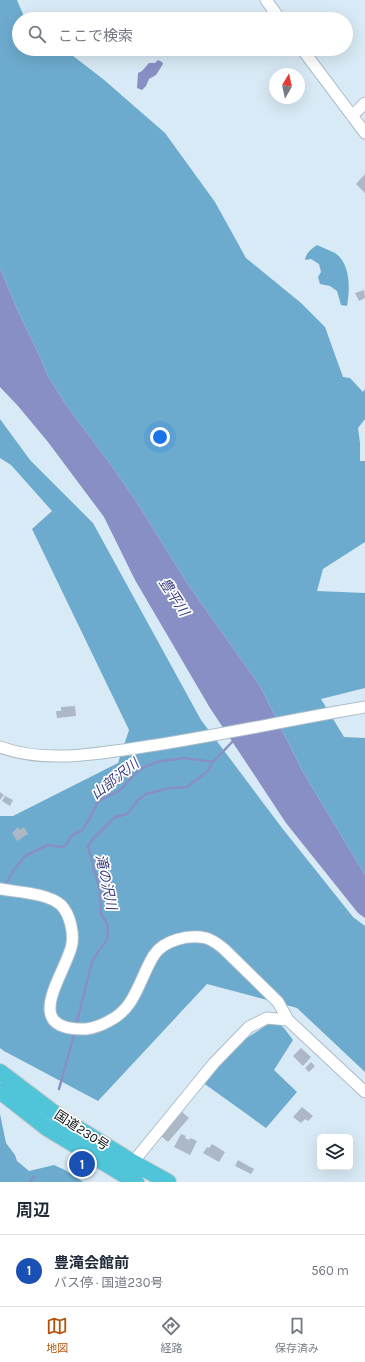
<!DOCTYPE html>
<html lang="ja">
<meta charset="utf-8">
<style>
:root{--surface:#fff;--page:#f6f6f7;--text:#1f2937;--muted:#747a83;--line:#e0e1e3;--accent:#b45309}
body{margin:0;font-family:Karla,"Noto Sans JP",sans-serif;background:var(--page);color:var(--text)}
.controls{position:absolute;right:12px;bottom:12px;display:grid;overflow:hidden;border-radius:6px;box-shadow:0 4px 16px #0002}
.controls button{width:36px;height:36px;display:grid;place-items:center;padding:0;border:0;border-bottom:1px solid var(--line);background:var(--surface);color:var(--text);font:20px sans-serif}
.compass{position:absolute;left:269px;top:68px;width:36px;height:36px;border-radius:50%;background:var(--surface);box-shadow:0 4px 16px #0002;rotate:9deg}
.you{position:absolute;left:160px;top:437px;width:14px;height:14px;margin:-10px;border:3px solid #fff;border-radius:50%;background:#1a73e8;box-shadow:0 0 0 6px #1a73e833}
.badge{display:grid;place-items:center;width:26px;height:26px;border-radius:50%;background:var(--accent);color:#fff;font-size:13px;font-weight:700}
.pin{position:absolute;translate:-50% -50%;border:2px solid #fff;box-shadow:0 1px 4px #0006}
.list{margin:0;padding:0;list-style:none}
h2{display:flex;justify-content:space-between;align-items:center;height:52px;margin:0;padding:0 16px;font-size:17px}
h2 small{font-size:13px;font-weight:400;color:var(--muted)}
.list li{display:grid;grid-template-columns:26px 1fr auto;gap:12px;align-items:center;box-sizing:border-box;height:72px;padding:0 16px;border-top:1px solid var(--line)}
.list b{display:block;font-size:15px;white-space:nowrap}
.list p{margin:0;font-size:13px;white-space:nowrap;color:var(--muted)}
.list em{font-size:13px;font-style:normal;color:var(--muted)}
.icon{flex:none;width:22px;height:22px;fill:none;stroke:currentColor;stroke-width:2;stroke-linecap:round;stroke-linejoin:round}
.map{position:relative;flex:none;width:365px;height:1182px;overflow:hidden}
.search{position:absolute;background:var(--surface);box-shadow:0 4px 16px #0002;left:12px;right:12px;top:12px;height:44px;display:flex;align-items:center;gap:10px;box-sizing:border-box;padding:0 14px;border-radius:22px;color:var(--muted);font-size:15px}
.sheet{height:124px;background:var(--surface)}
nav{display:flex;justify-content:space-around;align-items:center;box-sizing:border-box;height:56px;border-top:1px solid var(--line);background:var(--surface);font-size:11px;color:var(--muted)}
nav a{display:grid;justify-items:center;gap:2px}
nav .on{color:var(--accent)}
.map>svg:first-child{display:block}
</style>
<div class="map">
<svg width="365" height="1182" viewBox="0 0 365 1182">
<rect width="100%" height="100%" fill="#d8eaf5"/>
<path fill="#6dabce" d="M0,0H17L25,19H19V49H64L103,79L165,133L215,202L246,258L301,303L325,327L343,377L350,378L363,392L365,389V419L358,428L360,443V461H365V542L323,569L317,591L365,593V688L321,699L344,737L365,738V875L303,772L260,686L187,583L138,504L111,465L67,406L48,376L35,346L17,309L0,268Z
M317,245C323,248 329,250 335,253C351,264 350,289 347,306L341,305L337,291L330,286L320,284L318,277L321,272L319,264L311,259L305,260C306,253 311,249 317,245Z
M0,419L30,460L93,523L201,720L282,828L353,917L365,926V1072L297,1008L207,984L98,1101L4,1051L0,1048V816H13L118,763L129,730L32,529L52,511L11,465L0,458Z
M274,1020L284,1028L293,1040L274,1070L297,1092L266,1128L202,1082L225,1053Z
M0,1114L6,1143L15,1155L17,1161L29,1171L54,1165L65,1170L83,1182H0Z"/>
<path fill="#888fc5" d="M158,60L162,62L163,64L156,75L149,79L146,86L142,90L137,88L138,73L142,71L149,63H155Z
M0,268L17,309L35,346L48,376L67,406L111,465L138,504L187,583L260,686L303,772L365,875V918L358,913L286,823L210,708L135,580L104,517L48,442L18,406L0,387Z"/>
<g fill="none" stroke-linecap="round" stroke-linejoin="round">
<path stroke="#888fc5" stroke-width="2.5" d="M4,887L13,871L25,856L48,845L62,847L66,845L70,838L74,834L82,831L91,816L98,801L119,791L139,770L156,762L184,758L213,762
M77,1021L92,962L97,953L107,940L108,925L101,914L100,891L88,846L93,839L115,817L127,814L138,800L146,794L170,788L187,787L207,772L213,762L234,740
M59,1089L74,1035
M30,1182L34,1177"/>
</g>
<path fill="#adb8c7" d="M365,174V193L356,184Z
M364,290L365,298L359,301L355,293Z
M75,706L76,716L57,718L56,711H61V707Z
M0,792L4,795L0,800Z
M5,796L13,800L10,806L2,801Z
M18,827L20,830L24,827L28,834L17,841L12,833Z
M301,1048L311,1057L303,1066L293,1056Z
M311,1062L315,1066L309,1072L305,1068Z
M302,1107L313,1116L308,1121L305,1119L301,1123L293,1117Z
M181,1111L189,1118L168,1142L160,1135Z
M181,1134L186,1136L185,1138L189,1140L190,1138L197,1141L190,1155L174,1147Z
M212,1144L225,1152L219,1162L203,1153L207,1147L209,1148Z
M238,1160L254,1169L251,1174L235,1166Z"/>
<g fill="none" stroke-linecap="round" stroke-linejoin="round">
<g stroke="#acbdc8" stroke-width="13">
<path id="minor" d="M266,0L280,19
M302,49L365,133
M352,116L365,103
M0,747C49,765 106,752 156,745C226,734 295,719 365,707
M0,889C17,892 48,893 61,905C70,914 75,935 71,948C62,979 21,1031 86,1029C94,1028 102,1025 109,1021C136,1008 139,979 154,955C164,940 189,934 206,938C213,940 218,944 224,949L278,1002L288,1020
M129,1167L214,1063L249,1027L267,1018L288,1020L365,1092"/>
</g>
<g stroke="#c9cacb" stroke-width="18">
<path id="highway" d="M0,1072L58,1116L132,1162L168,1182
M0,1091L47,1128L136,1182"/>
</g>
<use href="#minor" stroke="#fff" stroke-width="11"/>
<use href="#highway" stroke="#50c5d9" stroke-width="16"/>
</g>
<g text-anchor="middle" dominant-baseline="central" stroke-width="3.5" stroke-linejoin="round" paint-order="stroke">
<g font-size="13" fill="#0a1014" stroke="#fff">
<text transform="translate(82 1130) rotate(33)">国道230号</text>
</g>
<g font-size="14" font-style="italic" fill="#3a3d80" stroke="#fff">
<text transform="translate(174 597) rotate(57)">豊平川</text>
<text transform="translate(115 779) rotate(-38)">山部沢川</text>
<text transform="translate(106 882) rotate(78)">滝の沢川</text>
</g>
</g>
</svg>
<div class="controls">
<button><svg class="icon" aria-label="layers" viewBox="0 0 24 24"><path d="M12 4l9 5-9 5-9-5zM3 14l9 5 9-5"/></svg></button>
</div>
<svg class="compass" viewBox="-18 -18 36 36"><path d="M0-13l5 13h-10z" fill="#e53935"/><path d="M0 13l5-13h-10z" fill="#747a83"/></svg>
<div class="you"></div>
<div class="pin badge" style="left:82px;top:1164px;background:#1a4fb4">1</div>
<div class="search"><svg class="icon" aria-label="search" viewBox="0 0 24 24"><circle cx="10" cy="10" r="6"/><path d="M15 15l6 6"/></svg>ここで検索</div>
</div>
<section class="sheet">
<h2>周辺<small></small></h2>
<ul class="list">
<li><span class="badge" style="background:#1a4fb4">1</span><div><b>豊滝会館前</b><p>バス停 · 国道230号</p></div><em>560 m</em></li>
</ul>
</section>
<nav>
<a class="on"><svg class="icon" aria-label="map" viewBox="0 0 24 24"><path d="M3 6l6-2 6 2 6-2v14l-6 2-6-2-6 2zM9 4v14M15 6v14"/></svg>地図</a>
<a><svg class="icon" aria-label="directions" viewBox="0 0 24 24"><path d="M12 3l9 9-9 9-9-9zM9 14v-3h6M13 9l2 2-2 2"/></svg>経路</a>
<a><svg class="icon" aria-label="saved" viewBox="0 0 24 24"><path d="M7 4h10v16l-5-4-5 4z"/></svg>保存済み</a>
</nav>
